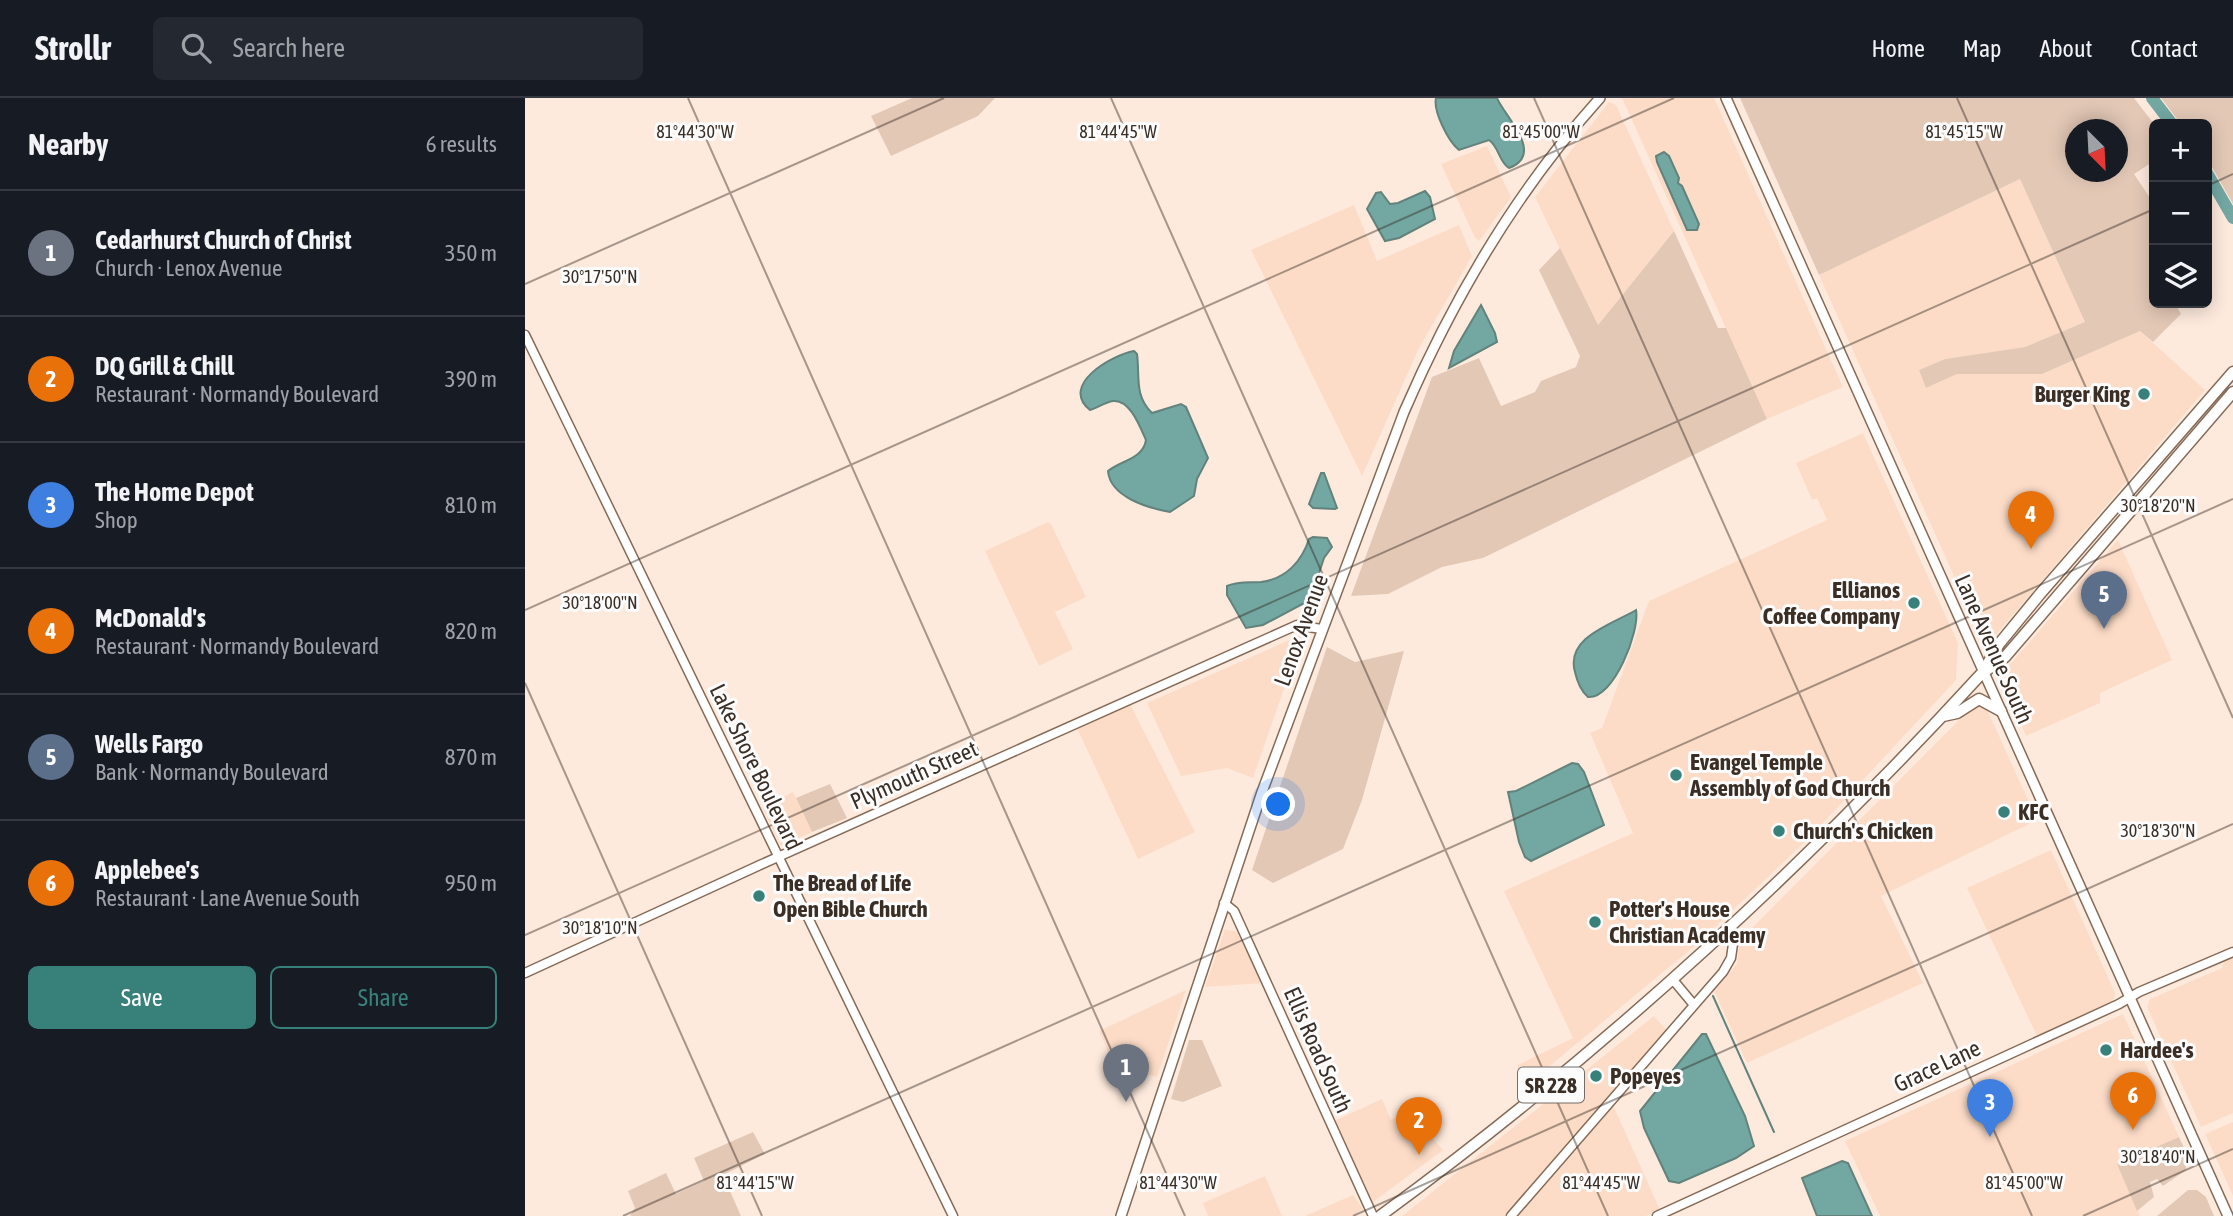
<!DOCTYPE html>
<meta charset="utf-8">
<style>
:root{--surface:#171b24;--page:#242831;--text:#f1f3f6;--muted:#9ea1a6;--line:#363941;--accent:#38807a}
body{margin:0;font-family:"Asap Condensed",sans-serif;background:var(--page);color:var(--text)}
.controls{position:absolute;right:21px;top:21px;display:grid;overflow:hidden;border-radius:10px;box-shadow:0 4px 18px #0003}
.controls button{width:63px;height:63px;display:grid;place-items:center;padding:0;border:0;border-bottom:2px solid var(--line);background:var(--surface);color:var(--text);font:35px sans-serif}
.compass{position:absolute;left:1540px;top:21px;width:63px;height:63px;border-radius:50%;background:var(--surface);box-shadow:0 4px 18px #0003;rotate:156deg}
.you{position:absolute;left:754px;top:707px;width:24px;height:24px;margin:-18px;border:5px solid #fff;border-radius:50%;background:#1a73e8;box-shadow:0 0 0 10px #1a73e833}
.badge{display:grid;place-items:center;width:46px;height:46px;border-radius:50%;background:var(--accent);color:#fff;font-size:23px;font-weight:700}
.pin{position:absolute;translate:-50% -58px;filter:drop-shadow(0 2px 4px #0008)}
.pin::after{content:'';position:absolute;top:37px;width:24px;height:21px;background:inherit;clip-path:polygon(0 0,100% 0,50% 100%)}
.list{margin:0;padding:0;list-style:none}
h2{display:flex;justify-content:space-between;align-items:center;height:91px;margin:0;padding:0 28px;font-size:30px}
h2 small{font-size:23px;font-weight:400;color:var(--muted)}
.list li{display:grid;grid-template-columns:46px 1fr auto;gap:21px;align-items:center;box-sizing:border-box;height:126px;padding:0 28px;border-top:2px solid var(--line)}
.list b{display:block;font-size:26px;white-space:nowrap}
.list p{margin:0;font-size:23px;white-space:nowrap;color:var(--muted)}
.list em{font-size:23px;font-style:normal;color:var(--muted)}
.actions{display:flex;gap:14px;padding:21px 28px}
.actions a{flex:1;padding:16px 0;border:2px solid var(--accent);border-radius:10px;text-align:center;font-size:24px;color:var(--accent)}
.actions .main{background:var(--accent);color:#fff}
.icon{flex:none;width:38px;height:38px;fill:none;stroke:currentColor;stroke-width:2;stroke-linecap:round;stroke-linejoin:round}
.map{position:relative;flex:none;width:1708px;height:1118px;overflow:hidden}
header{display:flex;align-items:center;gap:42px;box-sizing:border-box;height:98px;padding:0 35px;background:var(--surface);border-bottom:2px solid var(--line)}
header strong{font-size:33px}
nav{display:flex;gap:38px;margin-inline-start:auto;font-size:24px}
.search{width:490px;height:63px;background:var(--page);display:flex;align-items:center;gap:18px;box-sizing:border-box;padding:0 24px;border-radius:10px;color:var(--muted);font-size:26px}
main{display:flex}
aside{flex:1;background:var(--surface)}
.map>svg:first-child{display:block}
</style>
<header>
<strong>Strollr</strong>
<div class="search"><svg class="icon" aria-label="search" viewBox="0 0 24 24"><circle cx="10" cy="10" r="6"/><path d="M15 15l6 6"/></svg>Search here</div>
<nav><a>Home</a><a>Map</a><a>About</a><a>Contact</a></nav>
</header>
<main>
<aside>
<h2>Nearby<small>6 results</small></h2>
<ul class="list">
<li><span class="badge" style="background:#6b7280">1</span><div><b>Cedarhurst Church of Christ</b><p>Church · Lenox Avenue</p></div><em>350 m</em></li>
<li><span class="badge" style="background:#e8710a">2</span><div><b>DQ Grill &amp; Chill</b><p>Restaurant · Normandy Boulevard</p></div><em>390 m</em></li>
<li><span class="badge" style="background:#3f7fe0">3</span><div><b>The Home Depot</b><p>Shop</p></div><em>810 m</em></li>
<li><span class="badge" style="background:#e8710a">4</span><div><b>McDonald's</b><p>Restaurant · Normandy Boulevard</p></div><em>820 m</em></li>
<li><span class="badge" style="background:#5c6f8a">5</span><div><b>Wells Fargo</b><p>Bank · Normandy Boulevard</p></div><em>870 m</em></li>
<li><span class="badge" style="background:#e8710a">6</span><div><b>Applebee's</b><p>Restaurant · Lane Avenue South</p></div><em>950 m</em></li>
</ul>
<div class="actions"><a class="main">Save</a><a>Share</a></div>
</aside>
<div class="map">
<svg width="1708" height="1118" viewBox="0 0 1708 1118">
<rect width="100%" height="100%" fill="#feeadd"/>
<path fill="#fcdcc7" d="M1097,0H1189L1318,289L1242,321Z
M1084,4L1091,7L1149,133L1072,228L1010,99Z
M962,48L986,99L954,143L950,140L916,66Z
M1495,81L1560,224L1500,249L1420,261L1394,272L1401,290L1432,276H1517L1615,233L1680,292L1469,539L1454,534L1294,177Z
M829,107L852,163L934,127L947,158L893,252L837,378L726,152Z
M1338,335L1433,545L1431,582L1285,739L1172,846L998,990L993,981V967L1048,940L979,793L1108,735L1065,635L1077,630L1124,503L1302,422L1292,400L1287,402L1271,365Z
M523,424L526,426L561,499L530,514L548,551L514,568L460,453Z
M1593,442L1647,562L1575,595V605L1501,638L1479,587L1481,571Z
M778,536L728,680L702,670L656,678L622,605Z
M605,606L670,734L613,761L552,630Z
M1450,606L1461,609L1512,722L1356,798L1398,885L1222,965L1189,893L1212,866L1215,842Z
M268,694L287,734L256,748L237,709Z
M1526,752L1590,895L1588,903L1512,938L1442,790Z
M700,831L712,834L738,885L680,889Z
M1708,858V1015L1676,1029L1622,909L1625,901L1697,870L1700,861Z
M661,892L632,979L589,967L574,933Z
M1598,916L1654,1039L1592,1066L1615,1118H1355L1320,1043Z
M1129,918L1142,933L982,1118H877Z
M857,1001L866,1022L885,1014L918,1052L848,1104L838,1088L809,1023Z
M1088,1007L1135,1112L1121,1118H991Z
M1708,1024V1098L1680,1036Z
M740,1078L757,1118H683L678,1105Z
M828,1097L838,1111L829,1118H780Z"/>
<path fill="#e3c8b6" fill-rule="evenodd" d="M387,0H470L453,18L366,58L346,18Z
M1215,0H1609L1629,26V63L1609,76L1629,106V205H1650L1656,216L1628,244L1615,233L1517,276H1432L1401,290L1394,272L1420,261L1500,249L1560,224L1495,81L1294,177ZM1550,32H1592V74H1550Z
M1636,0H1708V106L1682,60V26H1656Z
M1149,133L1193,230H1201L1242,321L958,460L917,469L863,496L826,498L907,279L954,260L976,308L1010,294L1016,283L1051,269L1055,258L1014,172L1035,150L1073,227Z
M802,549L830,564L879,553L837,702L818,751L748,785L727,772Z
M305,686L322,720L287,734L271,700Z
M664,942H677L697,988L658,1004L646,1001Z
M228,1034L240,1056L198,1077L216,1118H105L110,1110L103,1093L141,1075L151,1096L179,1083L169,1060Z
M1654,1039L1661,1054V1072L1638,1088L1632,1081L1625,1084L1629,1099L1612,1113L1592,1066Z
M1663,1092H1672L1681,1099L1689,1118H1632Z"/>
<path fill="#72a7a2" stroke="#61837c" stroke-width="2" d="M911,0H972C979,18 1021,56 984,70C974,64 974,49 964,42L934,52C923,43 908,13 911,0Z
M1139,54L1144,58L1154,80L1153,85L1157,88L1174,126L1172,132H1162L1132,64L1131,58Z
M900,93L905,99L910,121L874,140L860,143L842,111L851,95L856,94L865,106L873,105Z
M956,207L970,235L972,244L924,270L929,253Z
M609,253L612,256C615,278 609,298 627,315L656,306L661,309L683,360L672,381L669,398L645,414C623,410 585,399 583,373C597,362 618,361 621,342C615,329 605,301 588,303C580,304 573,310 565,312C534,287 587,257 609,253Z
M796,375H799L812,410L810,411L788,410L784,406Z
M788,439L802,440L807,449L799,460L785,502L738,527L721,530L702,497V488C714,483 724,485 736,484C761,481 777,463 784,441Z
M1111,512C1115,533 1089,601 1063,599C1056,593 1052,583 1050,574C1040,539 1088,526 1111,512Z
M1047,665L1053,666L1059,674L1079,727L1006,763L1000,759L994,744L983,694L991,693Z
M1177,936H1181L1220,1018L1229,1048L1211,1060L1154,1085L1144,1083L1119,1030L1115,1013Z
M1317,1063L1323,1065L1347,1118H1292L1277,1080Z"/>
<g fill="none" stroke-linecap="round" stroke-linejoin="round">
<path stroke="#61837c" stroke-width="2" d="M1188,898L1249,1034"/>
<path stroke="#72a7a2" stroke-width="12" d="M1627,0L1647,26
M1682,75L1708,120"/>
<g stroke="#866a56" stroke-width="11">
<path id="tertiary" d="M0,237L428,1118
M699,805L709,813L848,1118
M0,875L235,767L772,527L796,531
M1149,883L1169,907
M986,1118L1198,874L1206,860L1208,846L1200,837
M1132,1118L1594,906L1614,894L1708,854"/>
</g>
<g stroke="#866a56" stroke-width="12">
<path id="secondary" d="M1201,0L1703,1118
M596,1118L737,694L879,314C928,201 992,92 1075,0"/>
</g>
<g stroke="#866a56" stroke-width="13">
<path id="primary" d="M1462,572L1480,559L1708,294
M1418,618L1432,615L1454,601L1476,613
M855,1118C1075,957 1274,775 1458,574L1474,546L1515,496L1708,274"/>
</g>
<use href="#tertiary" stroke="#fff" stroke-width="8"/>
<use href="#secondary" stroke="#fff" stroke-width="9"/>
<use href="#primary" stroke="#fff" stroke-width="10"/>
</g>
<path fill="none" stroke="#3a2e25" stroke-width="2" stroke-opacity="0.45" d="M163,0L660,1118M586,0L1083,1118M1009,0L1507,1118M1432,0L1708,620M1682,88L1708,76M0,186L419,0M0,512L1149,0M0,585L237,1118M0,837L1629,111M98,1118L1708,401M828,1118L1708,726M1558,1118L1708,1051"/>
<g fill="#38807a" stroke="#fcfcfc" stroke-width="2.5">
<circle cx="1619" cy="296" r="7"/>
<circle cx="1389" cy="505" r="7"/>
<circle cx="1151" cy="677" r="7"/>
<circle cx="1479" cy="714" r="7"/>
<circle cx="1254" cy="733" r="7"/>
<circle cx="234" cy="798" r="7"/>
<circle cx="1070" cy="824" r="7"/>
<circle cx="1581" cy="952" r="7"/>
<circle cx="1071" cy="978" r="7"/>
</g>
<g text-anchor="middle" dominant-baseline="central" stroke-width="6" stroke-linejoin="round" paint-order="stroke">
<rect fill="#fcfcfc" stroke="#746c66" stroke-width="2" x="993" y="969.5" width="66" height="35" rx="5"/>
<g font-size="21" font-weight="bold" fill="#3a2e25">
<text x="1026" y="987">SR 228</text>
</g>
<g font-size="23" font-weight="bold" fill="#3a2e25" stroke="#fcfcfc" text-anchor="start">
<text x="1605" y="296" text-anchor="end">Burger King</text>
<text x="1375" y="492" text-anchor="end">Ellianos<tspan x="1375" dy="26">Coffee Company</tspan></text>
<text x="1165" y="664">Evangel Temple<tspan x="1165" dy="26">Assembly of God Church</tspan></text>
<text x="1493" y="714">KFC</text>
<text x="1268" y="733">Church's Chicken</text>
<text x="248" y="785">The Bread of Life<tspan x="248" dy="26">Open Bible Church</tspan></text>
<text x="1084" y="811">Potter's House<tspan x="1084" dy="26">Christian Academy</tspan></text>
<text x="1595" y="952">Hardee's</text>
<text x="1085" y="978">Popeyes</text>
</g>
<g font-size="23" fill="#3a2e25" stroke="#fcfcfc">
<text transform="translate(776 532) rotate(-70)">Lenox Avenue</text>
<text transform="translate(1469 551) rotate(66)">Lane Avenue South</text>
<text transform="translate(231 669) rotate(64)">Lake Shore Boulevard</text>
<text transform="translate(389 677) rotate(-24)">Plymouth Street</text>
<text transform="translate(793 952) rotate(66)">Ellis Road South</text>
<text transform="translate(1412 968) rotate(-25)">Grace Lane</text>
</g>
</g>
<g font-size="18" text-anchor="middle" fill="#3a2e25" stroke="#fcfcfc" stroke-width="6" stroke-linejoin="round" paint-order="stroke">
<text x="170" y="40">81°44'30"W</text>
<text x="593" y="40">81°44'45"W</text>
<text x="1016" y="40">81°45'00"W</text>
<text x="1439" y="40">81°45'15"W</text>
<text x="75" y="185">30°17'50"N</text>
<text x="1633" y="414">30°18'20"N</text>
<text x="75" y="511">30°18'00"N</text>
<text x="1633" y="739">30°18'30"N</text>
<text x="75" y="836">30°18'10"N</text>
<text x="1633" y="1065">30°18'40"N</text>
<text x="230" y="1091">81°44'15"W</text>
<text x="653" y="1091">81°44'30"W</text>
<text x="1076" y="1091">81°44'45"W</text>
<text x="1499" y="1091">81°45'00"W</text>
</g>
</svg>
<div class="controls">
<button>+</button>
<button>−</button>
<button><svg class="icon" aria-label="layers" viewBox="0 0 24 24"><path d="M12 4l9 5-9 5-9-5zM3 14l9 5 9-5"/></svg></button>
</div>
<svg class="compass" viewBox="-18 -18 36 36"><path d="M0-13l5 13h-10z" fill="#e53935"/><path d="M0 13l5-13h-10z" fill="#9ea1a6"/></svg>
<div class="you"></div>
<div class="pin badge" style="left:601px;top:1004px;background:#6b7280">1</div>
<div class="pin badge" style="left:894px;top:1057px;background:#e8710a">2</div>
<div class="pin badge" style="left:1465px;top:1039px;background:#3f7fe0">3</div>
<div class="pin badge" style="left:1506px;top:451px;background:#e8710a">4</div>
<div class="pin badge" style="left:1579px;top:531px;background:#5c6f8a">5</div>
<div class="pin badge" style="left:1608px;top:1032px;background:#e8710a">6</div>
</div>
</main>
